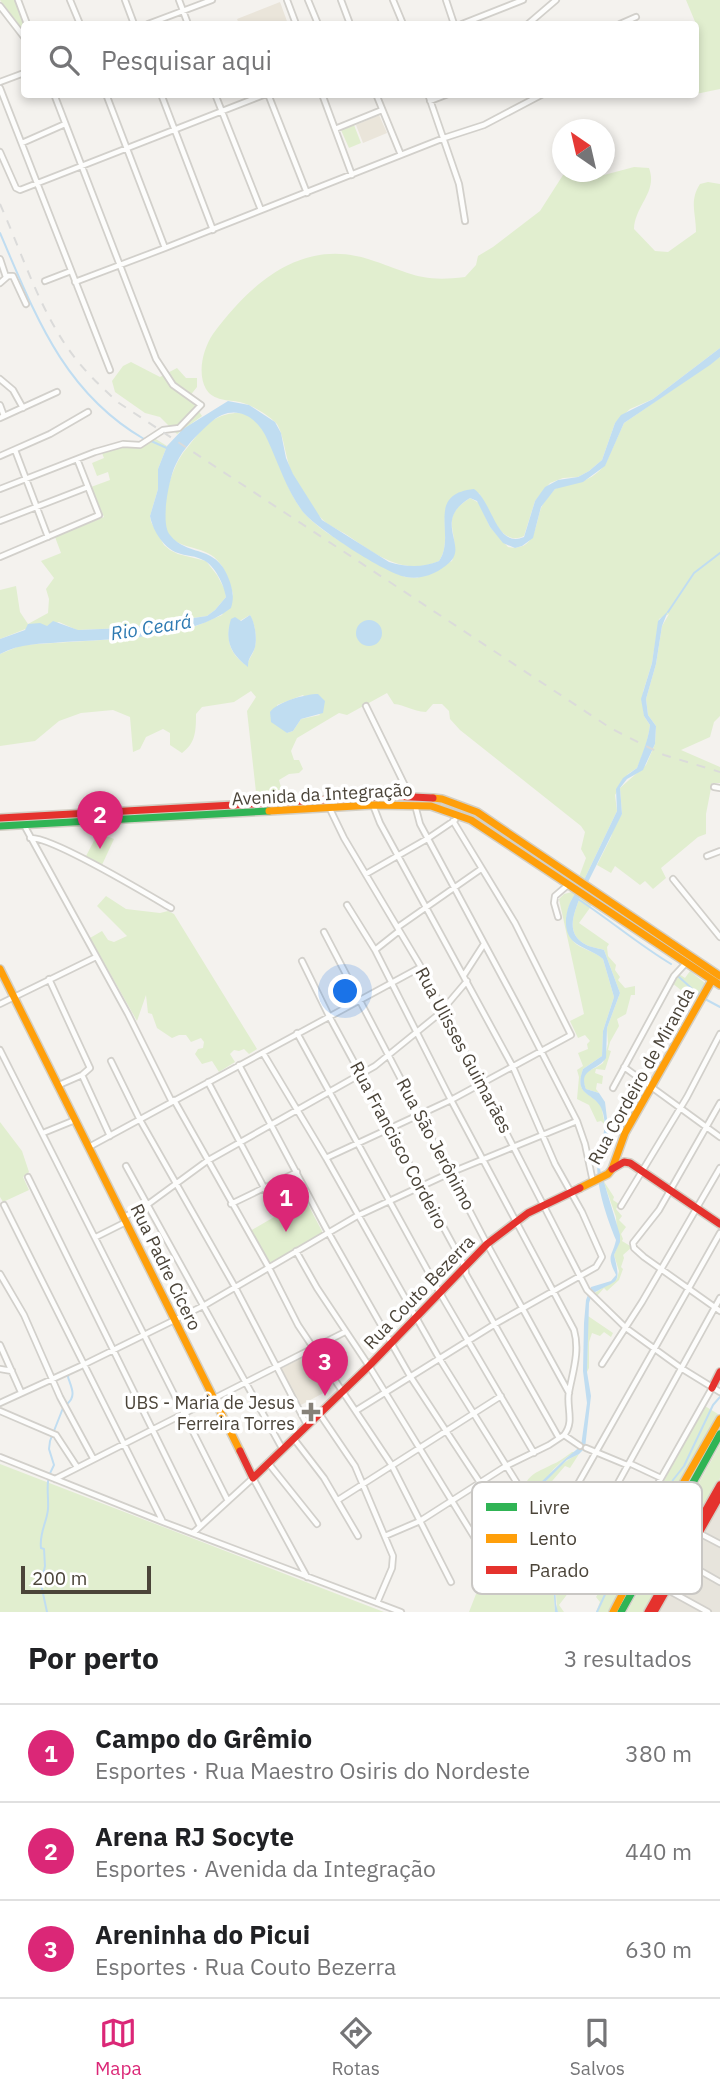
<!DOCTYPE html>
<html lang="pt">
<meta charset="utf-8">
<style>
:root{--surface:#fff;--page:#f2f2f2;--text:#202124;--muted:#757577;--line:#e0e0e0;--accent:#db2777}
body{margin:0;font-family:"IBM Plex Sans",sans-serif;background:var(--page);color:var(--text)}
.compass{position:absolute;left:552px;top:119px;width:63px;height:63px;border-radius:50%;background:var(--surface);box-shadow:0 4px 10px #0003;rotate:326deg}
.scale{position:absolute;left:21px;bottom:18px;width:130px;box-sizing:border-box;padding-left:7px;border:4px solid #4b4439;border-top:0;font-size:19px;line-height:24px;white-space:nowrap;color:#4b4439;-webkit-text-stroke:5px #fff;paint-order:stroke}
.you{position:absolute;left:346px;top:992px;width:24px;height:24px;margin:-18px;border:5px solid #fff;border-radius:50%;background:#1a73e8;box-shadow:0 0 0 10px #1a73e833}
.badge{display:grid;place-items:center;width:46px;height:46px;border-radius:50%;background:var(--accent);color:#fff;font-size:23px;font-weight:700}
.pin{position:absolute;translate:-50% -58px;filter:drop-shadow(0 2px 4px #0008)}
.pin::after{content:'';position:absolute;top:37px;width:24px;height:21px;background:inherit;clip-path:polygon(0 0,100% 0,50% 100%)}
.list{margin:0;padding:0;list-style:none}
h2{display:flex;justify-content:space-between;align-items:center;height:91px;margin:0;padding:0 28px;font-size:30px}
h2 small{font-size:23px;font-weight:400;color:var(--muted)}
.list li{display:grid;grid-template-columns:46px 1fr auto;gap:21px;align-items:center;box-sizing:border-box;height:98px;padding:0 28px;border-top:2px solid var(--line)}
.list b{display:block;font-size:26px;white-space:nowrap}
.list p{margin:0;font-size:23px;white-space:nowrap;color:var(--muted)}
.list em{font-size:23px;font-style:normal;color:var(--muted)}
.icon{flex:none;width:38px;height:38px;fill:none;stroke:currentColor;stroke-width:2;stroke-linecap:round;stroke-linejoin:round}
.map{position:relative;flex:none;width:720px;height:1612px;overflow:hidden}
.search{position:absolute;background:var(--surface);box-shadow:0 4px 10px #0003;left:21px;right:21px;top:21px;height:77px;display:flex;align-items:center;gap:18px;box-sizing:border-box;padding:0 24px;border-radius:7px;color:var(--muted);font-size:26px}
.sheet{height:385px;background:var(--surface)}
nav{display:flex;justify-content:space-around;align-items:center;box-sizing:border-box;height:98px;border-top:2px solid var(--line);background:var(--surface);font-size:19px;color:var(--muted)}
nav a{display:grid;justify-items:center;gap:4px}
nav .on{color:var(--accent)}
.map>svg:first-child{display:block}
</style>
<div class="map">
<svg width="720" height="1612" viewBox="0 0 720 1612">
<rect width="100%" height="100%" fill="#f4f2ee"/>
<path fill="#e7e4dc" d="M720,1478V1612H643L665,1574Z"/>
<path fill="#eae5da" d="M280,2L288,24H239L237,19Z
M379,115L387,133L363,143L356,125Z
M312,1353L331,1389L299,1406L280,1369Z"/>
<path fill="#e1eecf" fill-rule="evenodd" d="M0,0H16L25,24L24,31Z
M686,0H720V89L696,94V24Z
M354,125L361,143L349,148L341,130Z
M634,167L649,168C658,192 635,205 634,229L655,251L668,252L696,232C696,213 689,201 700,184L708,182L720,184V348L653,399L630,409L615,423L602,460L589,471L578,477L563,478L550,483L535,501L524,536C500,548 489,509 479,493L448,503C440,522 451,544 439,561C404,577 375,554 347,535C339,530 327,525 321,518C310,506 300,488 292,473C286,461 283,430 276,423C267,414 252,405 240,402C229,400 213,401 206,389C197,373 203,349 213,334C250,284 301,238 368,259C409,272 419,283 465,277L476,265L478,256L493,247L540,211L563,175L571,172L589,179Z
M720,357V716L714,722L710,737L681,750L720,767V783H712L706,814V834L698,837L661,868L666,878L653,889L645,881L640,885L615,866L611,873L597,865L611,837L614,826L622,814L620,788L646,765L655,744L656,726L648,715L646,699L656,664L662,626L669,614L659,619L652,663L643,692L644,716L650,725C648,741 643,754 637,768L628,774L615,795L617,811L584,880L579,877L586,858L581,849L585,832L581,826L460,730L450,719L449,711L442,704H433L426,712C412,711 405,705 394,704L387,693L347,715L339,713L297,738L291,751L294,760H299L303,769L299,773L289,774L279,780L284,798L265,799L263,795L256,792L247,711L256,697L251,691L234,702L202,707L196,714C196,730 196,743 182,753L170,745V733L163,729L146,737L140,749L133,752L130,717L113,710L81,713L59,721L35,741L0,746V654L22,645L134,638L196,626L222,615L233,594C229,581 225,566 214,557C200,545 171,549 165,528C160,506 172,464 187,448C195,438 205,423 217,418C226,413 243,410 252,417C275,436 282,489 306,515C328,539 376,560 405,577L417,578L452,561C462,532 436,519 470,498L479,503L490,527L508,547C535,552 535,526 541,508C544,501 550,495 555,489C576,479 585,487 605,465L624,423ZM250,615C255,624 258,640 254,650C252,656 248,660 247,666C232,655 227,646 229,627ZM303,695L320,715L301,719L293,731L287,733L283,729L277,705Z
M131,362L160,377L177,368L186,378H197V387L189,397L202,416L177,434L160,417L145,413L115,392L112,381L123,366Z
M154,438L167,446L158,469V489L150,516L151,522L164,545L170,550L178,554L206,561L217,575L225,590L226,597L215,610L207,616L185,619L125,628L77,630L59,622L47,626L28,628L0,639V590L16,586L20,612L28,624L48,613L49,599L46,589L54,578L41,561L61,553L55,537L104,517L91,487L110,480L108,472L97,476L92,463L104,458L101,451C120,446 137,447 154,438Z
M98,833L114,839L101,867L85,858Z
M572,892L575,894C566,907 562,928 574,942C580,949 595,951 603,959L614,997L603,1031L602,1056L583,1069C575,1093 587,1091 601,1105L605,1125L601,1121L597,1122L589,1105L577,1099L579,1077L577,1070L583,1066L578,1053L588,1049L587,1044L590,1041L585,1035L578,1038L570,1021L584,1014L559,899L564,894Z
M106,896L126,909L160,913L168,911L174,914L257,1049L249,1054L244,1049L239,1051L234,1050L230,1054L235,1062L219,1072L212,1061L202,1064L195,1054L198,1049L203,1048L204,1042L201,1038L191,1042L186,1035H179L172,1038L157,1028L152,1014L148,1013L146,995L137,1021L90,938L102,931L108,940L114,942L127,936L97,906Z
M580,897L592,905L579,923L609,944L607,947L608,956L616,965L615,970L620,977L618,980L625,988L635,986V995H631L626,1014L617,1019L619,1026L610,1042L608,1050L611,1051L605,1070L596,1069L595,1073L603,1076L602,1084L597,1083L596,1089L599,1093L586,1089C577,1069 592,1072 603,1063L608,1044L607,1028L620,993L604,950C598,948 588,947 583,943C565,931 575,912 580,897Z
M690,971L706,984L696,1002L672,983L679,974L685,978Z
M0,1122L22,1151L29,1172L23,1177L29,1190L3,1202L0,1197Z
M603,1180L614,1197L613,1200L619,1204L616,1209L622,1216L619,1220L626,1227L621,1234L623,1239L622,1241L632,1247L623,1255L624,1258L621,1267L623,1269L619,1280L607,1291L604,1288L596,1297L593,1294L617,1279L619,1271L614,1255L618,1245L616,1217Z
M305,1199L323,1233L270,1265L250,1231Z
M588,1316L613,1333L611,1337L604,1332L600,1336L592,1333L589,1342V1368L587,1372Z
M705,1406L718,1414L717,1419L609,1612H596L600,1602L596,1597L626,1550Z
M720,1445V1478L643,1612H627Z
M572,1452H575C555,1464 539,1484 530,1505L523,1492C527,1474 536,1473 551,1465C559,1462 565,1457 572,1452Z
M579,1454L570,1468L565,1466L541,1494L537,1508L543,1518L529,1530C533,1521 533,1513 535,1503C541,1482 559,1463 579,1454Z
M0,1464L337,1594L384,1612H0Z
M521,1538L523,1543L553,1583L555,1612H469L476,1594L488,1591L522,1560L521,1553L516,1544Z
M537,1553L555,1574L569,1562L575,1571L569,1576L566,1588L569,1592L559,1605L564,1612H558L557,1609L555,1580Z"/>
<path fill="#c0ddf1" d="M720,348V357L710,365L624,423L605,466L583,482L555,489L541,507L533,538L522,546L515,548L503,543L490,527L477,501L470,498C432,521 468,545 450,562C439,573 422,580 406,577C386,574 316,528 303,512C287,491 279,465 268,441C257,415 233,402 210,423C197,435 183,448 176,464C169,477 160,524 170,535C188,558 218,543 230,582C233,592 234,598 231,608C192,639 112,639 63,642C41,644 20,643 0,654V639L25,630L28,624L40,623L47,626L53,621L78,630L125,628L207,616L215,610L226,597C224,585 215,565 203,560C196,556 188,556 181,554C165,550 153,532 150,516L158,489V469L167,446L183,429L228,401L249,405L275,422L281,433L286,458L293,474L322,520L389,562C406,567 422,568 439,561C457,536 424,494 474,489C493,502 496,549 524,537L535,501L545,487L558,480L578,477L589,471L602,460L615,423L621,415L653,399Z
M668,611L662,626L656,664L646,699L648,715L656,726L655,744L643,770L627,779L620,788L622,814L588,882H586L584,880L617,811L616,789L623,778L637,768C642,754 648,741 650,725L644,716L641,699L652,663L658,621Z
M250,615C255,622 258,641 254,650C251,657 248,658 248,667C231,654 224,641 231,619L235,617L241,621Z
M356 633a13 13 0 1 1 26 0a13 13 0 1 1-26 0Z
M318,694L325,701L323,713L301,719L293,731L287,733L271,722L270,712C277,702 305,694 318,694Z
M575,894L580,897C575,912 565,931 583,943C588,947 598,948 604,950L620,993L607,1028L606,1058C597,1071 578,1069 586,1089L599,1093L605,1102L609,1135L601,1154L600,1169L620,1235V1242L614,1255C622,1287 617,1279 592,1294L589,1303L587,1372L591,1396L585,1448L579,1454L567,1460L545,1482L535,1503L533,1522L525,1539L555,1580L556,1604L558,1612H555L553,1583L523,1543L521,1538L529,1516L530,1505L538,1485L565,1459L581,1446L587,1403L583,1371L584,1323L586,1300L591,1287L611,1281L616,1275C606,1254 612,1258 616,1240C606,1216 594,1181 598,1155C600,1139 608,1132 603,1113C598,1091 572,1099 583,1069L602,1056L603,1031L614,997L603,959C594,951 582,949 573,941C561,930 566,906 575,894Z"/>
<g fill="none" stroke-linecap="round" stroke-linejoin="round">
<path stroke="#c0ddf1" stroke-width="2" d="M0,233C35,314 63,392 144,439
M151,441L169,449
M668,612L694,573L720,553
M578,899C610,920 639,945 671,964
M679,977L700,996
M705,999L720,1007
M67,1404C77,1396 71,1387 68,1377L69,1373
M47,1612L41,1584L45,1566L44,1549L41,1548C39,1533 47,1522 48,1509C49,1492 44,1482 54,1465L49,1449L50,1441L63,1408
M597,1612L608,1588L627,1564L649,1520L666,1498L673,1480L684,1466L713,1405L720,1397"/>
<g stroke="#d2d0cb" stroke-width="8">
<path id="street" d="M18,0L27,24
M70,0L80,24
M125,0L134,24
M179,0L188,24
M287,0L296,24
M308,0L318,24
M341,0L350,24
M393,0L403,24
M446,0L454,24
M0,6L24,37
M148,24L212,0
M462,24L523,0
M528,24L556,0
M620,24L636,17
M0,82L24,73
M0,88L110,370
M106,94L165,248
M161,94L213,230
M215,94L261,210
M268,94L307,193
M322,94L352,175
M376,94L401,155
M428,94L459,184L465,221
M430,101L448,94
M335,129L382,110
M22,143L65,124
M0,152L16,188L20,190L266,94
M0,259L6,277
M45,281L71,271
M75,282L165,248L444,138L484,125L543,94
M0,283L8,276H13L26,304
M0,379L13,390L23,408
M0,405L4,416
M0,418L57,392
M15,450L48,537
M0,456L50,434L88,412
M0,489L95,452L123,444L140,445L163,430L179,428L201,405L173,385L156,359L54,94
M0,521L88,487
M0,557L99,515L77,459
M366,706L410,796
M714,787L720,788
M415,805L420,824L521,1012L577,1121L585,1144L593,1182
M329,807L344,838L421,967L587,1290L626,1328L681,1368L720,1392
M24,825L128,1014L172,1102
M30,838C51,836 147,894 171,908
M707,856L720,851
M366,874L427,839L455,820
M673,879L720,937
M347,905L375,950L451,1100L574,1330C580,1351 573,1371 569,1392C566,1407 575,1422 564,1435
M558,917L554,903L555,896L569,884
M398,927L481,869
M324,932L487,1244L569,1393
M375,950L399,931
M302,961L329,1016L465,1267L466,1274L559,1438
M464,975L484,944
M49,979L90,1068L82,1075L59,1085
M0,1004L96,957
M297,1033L440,1293L534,1453
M0,1050L228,1501
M263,1053L326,1158L439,1358L522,1491
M111,1061L140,1120L235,1287L307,1425
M239,1065L328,1232L410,1376L517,1539
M624,1067L720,1137
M82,1075L110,1136
M208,1082L277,1212
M613,1088L674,976L686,963
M174,1100L269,1268L298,1325L391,1464L451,1582
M720,1103L659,1210L633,1243L634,1248L644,1257L720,1311
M43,1133L75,1120
M89,1147L421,967
M326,1158L451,1100L571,1035L515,923L453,821
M126,1166L283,1450
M28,1177L200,1526
M231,1204L297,1172
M4,1205L162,1520
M621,1206L687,1097L720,1034
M124,1217L147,1205L207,1161L375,1066L439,1014L467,981
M96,1237L126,1222
M296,1251L317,1288L369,1366L495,1571
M0,1274L24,1315L60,1397L93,1458
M0,1345L21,1392
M602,1364L642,1302L720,1168
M0,1369L12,1371
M0,1403L83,1365L205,1305L357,1216L452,1172L577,1121
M357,1410L495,1324L596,1267L602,1257L582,1212L555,1164L513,1067L380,823L373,805
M0,1411L56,1435L77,1467
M319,1413L355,1466L393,1556L392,1568L377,1603
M294,1439L324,1478L358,1536
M586,1448L627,1465
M0,1457L163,1522L401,1612
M629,1463L661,1478
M269,1464L317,1524
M55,1479L345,1332
M338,1500L501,1396
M566,1505L591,1532
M541,1522L587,1583L594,1589L599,1588L712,1388
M547,1531L566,1505L720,1233
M193,1533L253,1478L307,1577
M699,1533L720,1544
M385,1536L420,1521L506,1466L549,1445L564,1435L580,1446
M587,1538L613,1562
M569,1558L578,1551L591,1532L720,1298
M683,1561L720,1582
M666,1589L708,1612"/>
</g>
<g stroke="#d3cfc5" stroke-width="10">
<path id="fast" d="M0,826L269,811
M621,1612L720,1434"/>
</g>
<g stroke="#d3cfc5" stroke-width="10">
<path id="slow" d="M433,798L442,799L477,812L720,976
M269,811L373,805L431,806L471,820L720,985
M0,969L240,1451
M580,1188L608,1174L612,1169L625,1133L712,980
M613,1612L650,1541L720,1419"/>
</g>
<g stroke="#d3cfc5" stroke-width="10">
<path id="jam" d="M0,818L392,796L433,798
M612,1169L624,1162L630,1163L720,1224
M712,1388L720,1372
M240,1451L253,1478L369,1366L487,1244L528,1213L580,1188
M648,1612L720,1485
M654,1612L720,1496"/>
</g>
<use href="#street" stroke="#fdfdfc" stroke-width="4.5"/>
<use href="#fast" stroke="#30b455" stroke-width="7"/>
<use href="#slow" stroke="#ff9f0a" stroke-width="7"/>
<use href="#jam" stroke="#e5322d" stroke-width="7"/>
<path stroke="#dbdbda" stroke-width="2" stroke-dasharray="9 9" stroke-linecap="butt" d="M0,204C21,251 38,305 67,347C82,369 100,386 119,403L612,729L664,755L720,772"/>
</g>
<path fill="#868178" stroke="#fff" stroke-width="2.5" d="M307.5 1401.5h7v7h7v7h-7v7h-7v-7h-7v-7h7z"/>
<g text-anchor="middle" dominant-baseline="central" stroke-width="7" stroke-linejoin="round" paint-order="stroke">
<g font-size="18" fill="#4b4439" stroke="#fff">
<text transform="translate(322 794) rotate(-3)">Avenida da Integração</text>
<text transform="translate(464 1050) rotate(62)">Rua Ulisses Guimarães</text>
<text transform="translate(641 1076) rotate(-61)">Rua Cordeiro de Miranda</text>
<text transform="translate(436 1144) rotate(62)">Rua São Jerônimo</text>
<text transform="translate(399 1145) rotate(62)">Rua Francisco Cordeiro</text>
<text transform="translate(166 1267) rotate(64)">Rua Padre Cícero</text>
<text transform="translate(419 1292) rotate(-46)">Rua Couto Bezerra</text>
</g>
<g font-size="18" fill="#4b4439" stroke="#fff" text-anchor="end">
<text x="295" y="1402">UBS - Maria de Jesus<tspan x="295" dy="21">Ferreira Torres</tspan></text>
</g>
<g font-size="19" font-style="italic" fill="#2e7ab2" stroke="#fff">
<text transform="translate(151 627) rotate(-9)">Rio Ceará</text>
</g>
</g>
<rect x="472" y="1482" width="230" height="112" rx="10" fill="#fff" stroke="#c9c7c4" stroke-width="2"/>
<rect x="486" y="1503" width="31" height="8" fill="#30b455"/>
<rect x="486" y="1534" width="31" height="9" fill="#ff9f0a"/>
<rect x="486" y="1566" width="31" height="8" fill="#e5322d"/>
<g font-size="19" fill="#4b4439">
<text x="529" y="1514">Livre</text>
<text x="529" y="1545">Lento</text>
<text x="529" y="1577">Parado</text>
</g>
</svg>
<svg class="compass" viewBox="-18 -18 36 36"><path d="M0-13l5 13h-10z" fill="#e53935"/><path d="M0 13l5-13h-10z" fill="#757577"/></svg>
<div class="scale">200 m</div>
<div class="you"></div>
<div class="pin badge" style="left:286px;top:1232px">1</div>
<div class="pin badge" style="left:100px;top:849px">2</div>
<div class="pin badge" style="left:325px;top:1396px">3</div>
<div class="search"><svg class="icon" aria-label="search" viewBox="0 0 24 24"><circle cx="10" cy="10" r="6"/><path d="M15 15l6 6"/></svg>Pesquisar aqui</div>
</div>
<section class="sheet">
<h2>Por perto<small>3 resultados</small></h2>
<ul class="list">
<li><span class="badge">1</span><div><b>Campo do Grêmio</b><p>Esportes · Rua Maestro Osiris do Nordeste</p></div><em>380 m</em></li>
<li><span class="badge">2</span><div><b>Arena RJ Socyte</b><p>Esportes · Avenida da Integração</p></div><em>440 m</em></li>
<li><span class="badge">3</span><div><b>Areninha do Picui</b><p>Esportes · Rua Couto Bezerra</p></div><em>630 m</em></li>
</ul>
</section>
<nav>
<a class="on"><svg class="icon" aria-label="map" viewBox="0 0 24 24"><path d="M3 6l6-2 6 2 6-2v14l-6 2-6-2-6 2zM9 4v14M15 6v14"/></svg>Mapa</a>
<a><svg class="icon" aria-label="directions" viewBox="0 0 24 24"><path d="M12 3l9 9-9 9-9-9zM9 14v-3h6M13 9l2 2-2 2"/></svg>Rotas</a>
<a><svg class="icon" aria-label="saved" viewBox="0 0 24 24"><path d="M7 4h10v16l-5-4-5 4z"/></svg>Salvos</a>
</nav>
